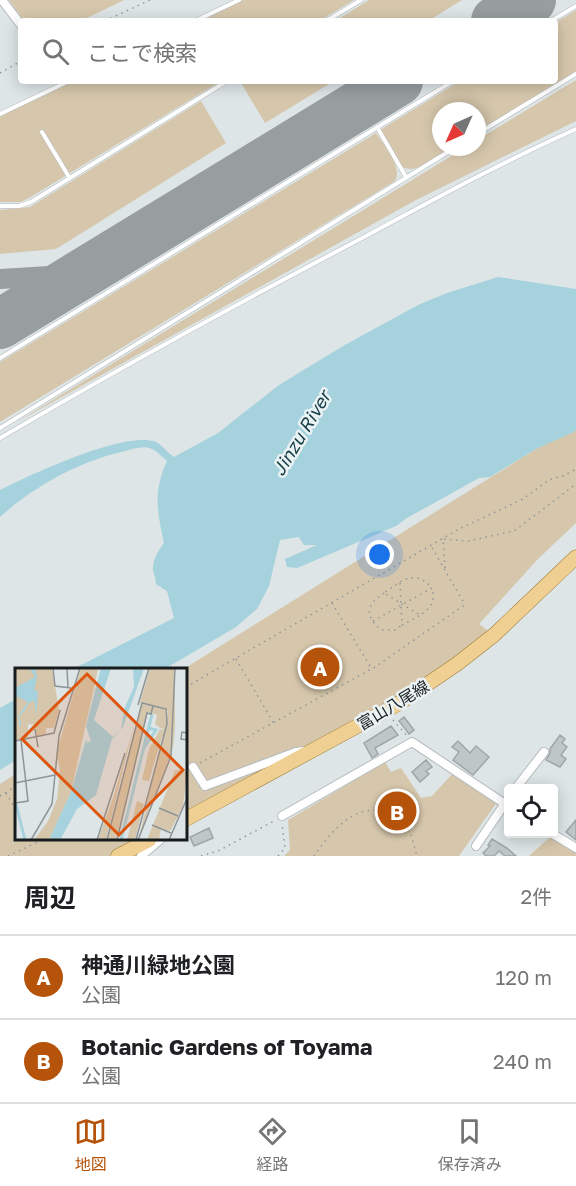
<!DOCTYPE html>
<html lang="ja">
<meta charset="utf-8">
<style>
:root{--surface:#fff;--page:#f6f6f6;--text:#202124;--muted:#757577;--line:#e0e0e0;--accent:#b45309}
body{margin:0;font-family:"Golos Text","Noto Sans JP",sans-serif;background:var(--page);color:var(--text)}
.controls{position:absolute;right:18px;bottom:18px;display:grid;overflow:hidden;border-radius:6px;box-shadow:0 3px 15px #0003}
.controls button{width:54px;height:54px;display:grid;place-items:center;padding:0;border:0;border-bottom:2px solid var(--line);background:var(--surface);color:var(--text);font:30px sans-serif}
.compass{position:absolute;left:432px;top:102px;width:54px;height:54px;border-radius:50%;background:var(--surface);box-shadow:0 3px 15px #0003;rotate:225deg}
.you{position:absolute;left:380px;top:555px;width:21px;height:21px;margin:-15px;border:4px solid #fff;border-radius:50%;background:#1a73e8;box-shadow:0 0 0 9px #1a73e833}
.badge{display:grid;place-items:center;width:39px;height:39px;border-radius:50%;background:var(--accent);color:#fff;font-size:20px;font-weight:700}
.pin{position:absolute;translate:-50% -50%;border:3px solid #fff;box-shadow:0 2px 6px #0006}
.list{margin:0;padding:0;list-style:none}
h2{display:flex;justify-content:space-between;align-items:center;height:78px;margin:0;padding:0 24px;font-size:26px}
h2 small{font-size:20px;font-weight:400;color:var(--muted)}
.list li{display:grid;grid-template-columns:39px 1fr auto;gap:18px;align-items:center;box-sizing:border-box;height:84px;padding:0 24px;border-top:2px solid var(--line)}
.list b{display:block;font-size:22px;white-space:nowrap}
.list p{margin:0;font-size:20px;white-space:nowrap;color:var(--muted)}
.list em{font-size:20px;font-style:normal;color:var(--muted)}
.icon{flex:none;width:33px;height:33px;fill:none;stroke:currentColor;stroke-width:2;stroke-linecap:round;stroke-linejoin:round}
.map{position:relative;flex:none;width:576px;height:856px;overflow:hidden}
.search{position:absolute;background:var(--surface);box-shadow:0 3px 15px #0003;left:18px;right:18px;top:18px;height:66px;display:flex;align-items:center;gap:15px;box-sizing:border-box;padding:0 21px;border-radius:6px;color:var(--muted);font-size:22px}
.sheet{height:246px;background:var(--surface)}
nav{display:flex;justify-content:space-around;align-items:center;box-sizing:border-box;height:84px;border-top:2px solid var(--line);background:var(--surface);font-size:16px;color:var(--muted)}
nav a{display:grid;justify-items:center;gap:3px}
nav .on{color:var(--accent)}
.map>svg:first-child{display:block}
</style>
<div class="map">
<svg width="576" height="856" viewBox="0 0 576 856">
<rect width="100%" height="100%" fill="#dde5e7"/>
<path fill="#d6c7ac" d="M9,0H124L81,21H24Z
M243,0H354L319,21H197Z
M369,0H462L428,21H335Z
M576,10V71L477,132V111H441V147H452C439,155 416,177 401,166L380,130L460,81H555V23Z
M576,80V121L416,200L17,422L466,147H477V140Z
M72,81H221L29,198L21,202H0V117L24,103Z
M240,81H334L265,123Z
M201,101L226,143L56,249L0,254V210L30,207Z
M376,133C384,145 403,167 395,181L0,422V362Z
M576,430V523L538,559L479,624L494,635L457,664L186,819V670H182L536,449Z
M385,762L391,772L401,768L421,798L432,796L453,773L497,802L459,856H284L290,850L288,820Z
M16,774V840H149L118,856H0V784Z
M551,836L576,852V856H529Z"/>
<path fill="#a5d2dd" d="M498,277L576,289V430L574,432L536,449L490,477L479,478L407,518L396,526L297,568L287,567L285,559L317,545H304L299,537L280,540L269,586L257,609L236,627L163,670H71L174,618L167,591L156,584C156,578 154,575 153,570C152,560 159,550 164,543C157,511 153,492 167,461C162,457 157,451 152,449C144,445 133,449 125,451C80,461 34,486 0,517V490C31,475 124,430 156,442C162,445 168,453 174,457L218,433L279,385L343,346L418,305L447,293Z
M16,699V760L0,770V708Z"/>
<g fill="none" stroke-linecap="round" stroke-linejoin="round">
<path stroke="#989ea0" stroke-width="20" d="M0,279L82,274"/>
<path stroke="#989ea0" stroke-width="50" d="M496,21L531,0
M0,324L398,81"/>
</g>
<path fill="#bfc6c8" stroke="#9ea6a8" stroke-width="1.5" d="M404,717L414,730L409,734L399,721Z
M391,726L398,735L375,748L378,754L372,758L364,743Z
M560,735L565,739L562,743L567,747L561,755L566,759L560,767L546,760L550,753V749Z
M458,741L470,753L476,746L489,757L473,775L453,760L459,752L452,747Z
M426,760L432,767L426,771L429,774L420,782L412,772Z
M576,820V840L566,832Z
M209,828L213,838L194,846L190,837Z
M492,839L507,848L516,856H505L499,851L494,856H486L483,853L490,846L488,845Z"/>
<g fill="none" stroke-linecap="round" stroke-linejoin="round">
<g stroke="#b5bcbe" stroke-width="5">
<path id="service" d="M195,21L239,0
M326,21L361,0
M551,21L576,6
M0,114L69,81
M377,127L406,177
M42,132L69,177
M477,134L576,74
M0,206H19L31,202L227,81
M0,358L453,81
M0,428L456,147
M0,438C120,368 242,301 366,236C435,199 504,161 576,129"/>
</g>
<g stroke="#b5bcbe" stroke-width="10">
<path id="minor" d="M2,0L21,25
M193,767L205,786L296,752L304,751
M516,788L544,752
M282,816L412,742L508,806
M553,834L576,848
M476,846L508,799
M141,856L160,840"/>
</g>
<g stroke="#9e7d39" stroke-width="15">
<path id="primary" d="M186,819L398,704L457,664L494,635L576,557
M118,856L149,840"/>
</g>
<path stroke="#919798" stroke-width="1.5" stroke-dasharray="1.5 4.5" stroke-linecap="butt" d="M105,21L150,0
M0,73L21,61
M445,568L443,539L468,541L514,531L576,484
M400,583L402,625L419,616
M384,593C366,605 364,615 381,630H395L402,625
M332,603L371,668
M373,621L432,588C436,601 431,608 420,615L384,593C401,581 415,568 432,588
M236,659L273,722
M186,687L459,529L523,499L549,480L565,475L576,469
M393,720L408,737
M200,763L375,667L463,606L464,603L431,546
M6,793L16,810
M0,796L16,786
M8,856L42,840
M201,856L218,851L276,820
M278,856L285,848L282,823
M314,856C330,833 352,805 383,811C393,813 401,817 406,825C412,834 414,846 417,856"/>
<use href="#service" stroke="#fff" stroke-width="4"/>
<use href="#minor" stroke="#fff" stroke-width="8"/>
<use href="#primary" stroke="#efd092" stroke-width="14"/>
</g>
<g text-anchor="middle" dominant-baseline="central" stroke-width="5" stroke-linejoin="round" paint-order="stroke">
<g font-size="16" fill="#191c1c" stroke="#eaf2f4">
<text transform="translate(393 705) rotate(-31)">富山八尾線</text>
</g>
<g font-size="18" font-style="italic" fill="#17414a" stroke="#eaf2f4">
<text transform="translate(301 433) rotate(-59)">Jinzu River</text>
</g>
</g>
<g transform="translate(15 668)">
<rect width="172" height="172" fill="#dde5e7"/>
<path d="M0,0H37L44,42L39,60H31V66L22,68L20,57L13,56V70L0,73ZM66,0L83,1L56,124L34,172H19L33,153L42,131L45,100L41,86ZM135,0H160V61L158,80L124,170L153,43L125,35ZM126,36L150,41L151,53L149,61L145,60L140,56L142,47L133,44L101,172H92ZM119,57L91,172H83L99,127ZM145,61L149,62L134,113L127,112L134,81ZM160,102L172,104L168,139L155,163L146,160L144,172H132ZM122,133L129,136L120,172H112Z" fill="#d6c7ac"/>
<path d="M2,0H20L22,10L19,21L23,24L21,47L19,32L13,36L10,42L4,48L6,56L5,60L3,48L13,34L1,28L0,20L20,9L16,2ZM86,0H96L79,52L98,69L106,61L110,39L119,19L118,0H129L108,59L97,71L81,127L62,141L45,172H34L56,124L70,75L72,71V75L76,73L71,58Z" fill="#a5d2dd"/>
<path fill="none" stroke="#a5d2dd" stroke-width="3" d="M128,81L141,62L133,60M1,136L10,172M106,172L137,46"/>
<path fill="none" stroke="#8f9596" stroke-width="1.5" d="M38,0L40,18L56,20M52,0L53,20M123,37L134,0M20,61L23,79M173,65L167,64L166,71L173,72M0,73L39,65L45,42M0,115L40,107M0,135L13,133L6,72M144,140L163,148M137,157L156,165M16,172L37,136L44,68L65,0M82,172L110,85M92,172L127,35L151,41L152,56L121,172M102,172L132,45L136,46L138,38M123,172L156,88L160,0M154,172L173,128"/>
<path fill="#de560d" fill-opacity="0.15" stroke="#de560d" stroke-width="3" d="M72,6L168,102L104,167L7,71Z"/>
<rect width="172" height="172" fill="none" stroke="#191c1c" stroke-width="3"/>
</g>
</svg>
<div class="controls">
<button><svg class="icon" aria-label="locate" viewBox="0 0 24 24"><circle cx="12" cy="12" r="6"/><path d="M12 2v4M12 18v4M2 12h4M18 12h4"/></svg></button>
</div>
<svg class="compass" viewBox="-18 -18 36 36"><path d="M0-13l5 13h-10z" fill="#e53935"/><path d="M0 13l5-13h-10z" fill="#757577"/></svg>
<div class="you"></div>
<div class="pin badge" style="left:320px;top:667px">A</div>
<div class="pin badge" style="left:397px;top:811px">B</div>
<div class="search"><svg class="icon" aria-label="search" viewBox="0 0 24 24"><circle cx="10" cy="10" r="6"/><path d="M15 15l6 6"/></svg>ここで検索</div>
</div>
<section class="sheet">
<h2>周辺<small>2件</small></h2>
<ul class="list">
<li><span class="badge">A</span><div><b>神通川緑地公園</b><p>公園</p></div><em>120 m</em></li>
<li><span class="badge">B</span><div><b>Botanic Gardens of Toyama</b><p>公園</p></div><em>240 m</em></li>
</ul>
</section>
<nav>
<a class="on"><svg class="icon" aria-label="map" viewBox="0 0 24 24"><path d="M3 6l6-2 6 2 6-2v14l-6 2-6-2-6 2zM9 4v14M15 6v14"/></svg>地図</a>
<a><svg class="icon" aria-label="directions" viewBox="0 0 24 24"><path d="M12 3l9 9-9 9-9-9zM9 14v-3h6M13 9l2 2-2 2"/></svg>経路</a>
<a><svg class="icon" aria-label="saved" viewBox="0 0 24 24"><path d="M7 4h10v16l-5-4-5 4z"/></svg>保存済み</a>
</nav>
